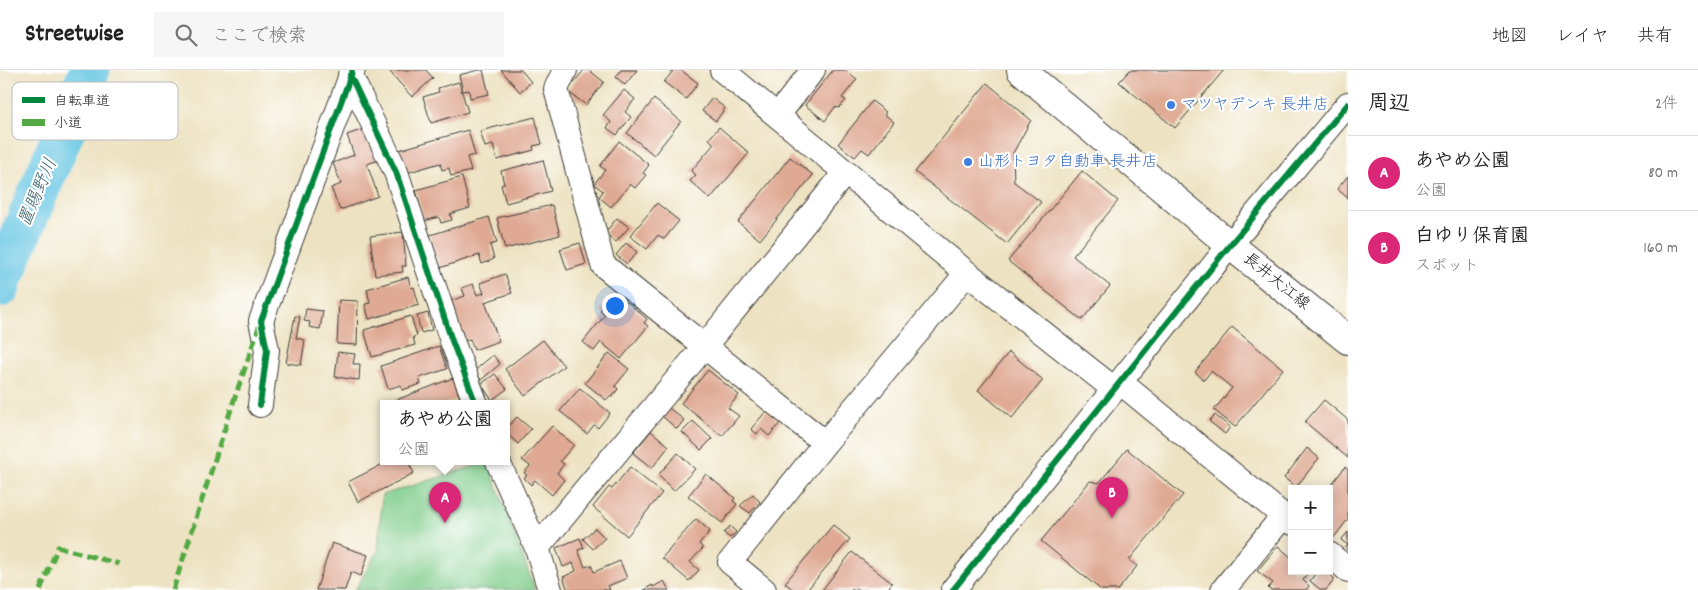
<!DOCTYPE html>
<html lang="ja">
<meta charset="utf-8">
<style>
:root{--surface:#fff;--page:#f6f6f6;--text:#222;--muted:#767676;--line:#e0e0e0;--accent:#db2777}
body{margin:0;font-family:Dekko,"Klee One",sans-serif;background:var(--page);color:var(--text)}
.controls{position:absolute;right:15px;bottom:15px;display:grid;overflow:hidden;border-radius:0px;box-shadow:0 2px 12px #0003}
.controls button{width:45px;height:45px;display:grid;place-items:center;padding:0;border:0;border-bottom:1px solid var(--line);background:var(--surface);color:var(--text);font:25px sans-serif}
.you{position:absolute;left:614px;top:235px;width:18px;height:18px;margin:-12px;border:4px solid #fff;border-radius:50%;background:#1a73e8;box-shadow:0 0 0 8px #1a73e833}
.badge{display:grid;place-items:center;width:32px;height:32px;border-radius:50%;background:var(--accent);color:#fff;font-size:16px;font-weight:700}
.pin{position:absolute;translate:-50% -41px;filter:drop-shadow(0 1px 2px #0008)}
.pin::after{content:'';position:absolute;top:26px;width:18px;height:15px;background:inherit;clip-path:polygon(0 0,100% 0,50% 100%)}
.popup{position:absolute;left:380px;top:330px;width:130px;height:65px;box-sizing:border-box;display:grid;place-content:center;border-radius:0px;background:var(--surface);filter:drop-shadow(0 1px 4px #0005);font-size:16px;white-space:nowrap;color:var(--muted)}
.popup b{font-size:19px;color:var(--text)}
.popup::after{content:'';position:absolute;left:50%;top:100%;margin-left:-10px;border:10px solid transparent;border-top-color:var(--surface)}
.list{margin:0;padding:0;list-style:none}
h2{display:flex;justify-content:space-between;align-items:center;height:65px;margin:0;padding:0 20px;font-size:21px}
h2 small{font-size:16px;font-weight:400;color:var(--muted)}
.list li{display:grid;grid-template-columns:32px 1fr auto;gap:15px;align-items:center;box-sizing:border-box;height:75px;padding:0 20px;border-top:1px solid var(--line)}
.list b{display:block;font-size:19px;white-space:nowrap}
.list p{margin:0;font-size:16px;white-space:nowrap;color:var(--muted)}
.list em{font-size:16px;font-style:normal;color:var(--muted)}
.icon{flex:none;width:28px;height:28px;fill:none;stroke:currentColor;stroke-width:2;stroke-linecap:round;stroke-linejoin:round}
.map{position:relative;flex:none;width:1348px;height:520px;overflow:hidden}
header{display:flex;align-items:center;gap:30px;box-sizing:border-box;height:70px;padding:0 25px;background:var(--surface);border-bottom:1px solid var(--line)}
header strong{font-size:24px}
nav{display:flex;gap:28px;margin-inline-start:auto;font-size:18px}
.search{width:350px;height:45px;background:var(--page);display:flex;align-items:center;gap:12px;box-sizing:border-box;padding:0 18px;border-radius:0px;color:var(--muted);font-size:19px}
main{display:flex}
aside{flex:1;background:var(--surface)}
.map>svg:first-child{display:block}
</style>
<header>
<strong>Streetwise</strong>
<div class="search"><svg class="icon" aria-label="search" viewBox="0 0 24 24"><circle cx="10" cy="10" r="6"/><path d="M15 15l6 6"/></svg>ここで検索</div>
<nav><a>地図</a><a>レイヤ</a><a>共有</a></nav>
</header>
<main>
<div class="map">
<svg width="1348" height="520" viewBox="0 0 1348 520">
<rect width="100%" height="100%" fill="#fff"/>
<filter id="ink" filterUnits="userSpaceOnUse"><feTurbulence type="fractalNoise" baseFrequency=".02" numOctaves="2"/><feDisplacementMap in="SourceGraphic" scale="10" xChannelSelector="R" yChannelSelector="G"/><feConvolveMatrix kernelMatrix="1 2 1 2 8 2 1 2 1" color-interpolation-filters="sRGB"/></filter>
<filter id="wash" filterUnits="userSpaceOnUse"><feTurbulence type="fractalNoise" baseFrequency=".0096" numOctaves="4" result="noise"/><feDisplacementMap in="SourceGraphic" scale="20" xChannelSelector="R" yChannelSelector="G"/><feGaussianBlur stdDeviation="1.12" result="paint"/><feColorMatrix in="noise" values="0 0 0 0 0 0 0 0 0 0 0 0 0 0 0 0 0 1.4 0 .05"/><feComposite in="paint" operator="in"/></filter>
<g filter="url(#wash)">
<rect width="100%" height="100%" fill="#ede2c1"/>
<path fill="#7fcc8a" stroke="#4e7453" d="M488,392L535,520H355L378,481L382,425Z"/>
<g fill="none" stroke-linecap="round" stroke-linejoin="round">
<path stroke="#64c5e2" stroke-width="41" d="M0,217L1,211L90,0"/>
</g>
<g id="blocks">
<path fill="#dfa993" d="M392,0H426L433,8L412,27L390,2Z
M479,0H483L489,24L470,28L469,20L463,21L459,5Z
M501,0H521L531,12L520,22Z
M584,0H589L604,12L586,35L567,21Z
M621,0H637L625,15L616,7Z
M674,0H681L698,13L686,29L664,12Z
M833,0H845L857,9L842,28L846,30L839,38L835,37L825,51L805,35Z
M1130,0H1224L1175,58L1119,12Z
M459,12L468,42L431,53L423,27L439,22L438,18Z
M987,13L1031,50L1013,83L1014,112L1041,132L1007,174L915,102Z
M624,20L635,29L625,42L631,47L617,65L607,58L611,52L603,45Z
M712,28L725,38L716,51L702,41Z
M654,29L681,51L654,85L627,63Z
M872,31L886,42L884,44L894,52L869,84L862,79L855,87L838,74Z
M535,47L542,74L533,76L534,80L497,90L493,75L485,77L480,61Z
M719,57L749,83L710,129L690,111L696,105L691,101L714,74L709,69Z
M367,58L379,90L367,94L378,126L340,140L331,118L341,114L333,93L354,85L347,65Z
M468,60L475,85L467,87L471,101L451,106L449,98L442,100L440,93L406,103L399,80Z
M619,71L649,95L643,103L646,105L635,118L630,114L611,137L599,127L603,121L594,114L605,100L600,96Z
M790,87L813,105L760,170L738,152Z
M543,90L551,121L506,133L501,115L504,114L501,101Z
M1082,101L1118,131L1073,186L1110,216L1082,250L1008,191Z
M1348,106V128L1337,119Z
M462,107L470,138L450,144L452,150L441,153L439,147L424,151L416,120Z
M657,133L679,151L664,169L658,165L647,179L630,166Z
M552,135L560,165L505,179L497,148Z
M489,147L497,173L490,175L494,189L482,194L479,185L440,198L430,165Z
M617,148L629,157L616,172L605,163Z
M403,162L406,196H402L403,202L375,205L370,166Z
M580,173L586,194L567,200L560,179Z
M626,173L637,182L627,194L616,185Z
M505,204L512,223L485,232L499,271L474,280L470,269L464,271L450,231L465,226L462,218L473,214L477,225L484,223L480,213Z
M408,207L411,218L414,217L419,235L369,249L365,234L370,233L367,219Z
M615,222L647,249L644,253L648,256L621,289L601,272L594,281L583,272L605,245L600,240Z
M339,230L358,231L357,275L337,274Z
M306,239L323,241L320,259L309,257L310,252L304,251Z
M428,243L432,260L421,263L417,246Z
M295,246L300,247L296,268L305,270L301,295L286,293Z
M411,246L417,266L413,267L415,275L372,287L364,260Z
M1232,257L1283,299L1235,357L1214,340L1232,318L1211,301L1204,310L1195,302Z
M543,270L564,296L525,326L505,299Z
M439,276L447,299L419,308L421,314L402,320L401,315L388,319L381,296Z
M338,282L355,284L353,294H360L359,310L335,307Z
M1009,282L1043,310L1012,348L978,320Z
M609,283L629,299L615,316L618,319L612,327L610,326L606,330L585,313Z
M493,285L500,294L481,310L474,301Z
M708,300L739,325L728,338L739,346L722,366L681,333Z
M495,304L507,319L492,330L481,314Z
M453,308L460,328L445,334H391V332Z
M580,318L610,343L598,358L594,355L587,364L560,341Z
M1324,330L1348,350V388L1305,352Z
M669,338L684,350L677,359L662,346Z
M767,340L781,352L769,366L761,359L757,364L751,359Z
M1215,345L1230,357L1225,364L1209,351Z
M517,347L531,359L518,374L506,363V359Z
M693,351L712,369L701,380L682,362Z
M552,356L574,375L560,391L564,394L557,403L564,410L552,425L535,410L531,415L524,408L527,405L524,403L530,396L522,390Z
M651,361L669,376L652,398L633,383Z
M1307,378L1319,388L1296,417L1284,408Z
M1127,379L1183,425L1129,490L1137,496L1118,520H1101L1041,471L1090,411L1099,413Z
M678,383L695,399L674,421L658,405Z
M387,392H408L414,403L358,432L348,412Z
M630,397L662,423L627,466L593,437L609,417L612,419Z
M1345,397L1348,400V449L1332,470L1329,468L1328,419Z
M706,404L735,428L733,431L737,434L722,453L688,426Z
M753,424L760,432L750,443L740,436Z
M1292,425V442L1284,436Z
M696,449L710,461L699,474L703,478L690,492L699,500L689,511L662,488Z
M833,455L850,469L807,520H794L785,513Z
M730,456L736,462L730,468L724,463Z
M595,458L605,468L593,479L583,469Z
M1348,462V481L1345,478L1348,475L1341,470Z
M580,468L584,478L578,480L585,497L591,495L594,502L620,491L627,508L608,516L610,520H568L563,507L576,501L573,493L563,497L556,478Z
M332,473L368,485L361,506L351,502L345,520H316Z
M1278,476L1292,488V501L1309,502L1303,510L1309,516L1306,520H1270L1268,518L1273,513L1257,501Z
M852,482L892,513L887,520H852L850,519L849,520H822Z
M1317,501H1325L1335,509L1326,520H1321L1310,511Z
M664,511L669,520H644L652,515L653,517Z"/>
</g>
</g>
<g filter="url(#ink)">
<use href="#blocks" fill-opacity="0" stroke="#3b3a35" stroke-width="1"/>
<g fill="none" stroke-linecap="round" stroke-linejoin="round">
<g stroke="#3b3a35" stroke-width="26">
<path id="minor" d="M565,0L556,19L603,195L825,373
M722,0L967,203L1114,319
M350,5L396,102L452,271L476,334
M778,45L813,0
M1120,312L1292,453
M260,335L267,280L261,251L353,0
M498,392L537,478L550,520
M537,478L704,277L845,103
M1329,484L1348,500
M764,520L730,492L825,373L967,203
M953,520L1230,175L1348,34
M1223,520L1283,446"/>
</g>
<g stroke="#3b3a35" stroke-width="30">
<path id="major" d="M1021,0L1230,175L1348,270"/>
</g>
<use href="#minor" stroke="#fff" stroke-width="24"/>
<use href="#major" stroke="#fff" stroke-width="28"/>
<path stroke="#52a943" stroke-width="5" stroke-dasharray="10 5" stroke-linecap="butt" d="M40,520L58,477L119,494
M173,520L233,333L260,254"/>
<g stroke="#fff" stroke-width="9">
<path id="cycleway" d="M350,5L396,102L452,271L476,334
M260,335L267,280L261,251L352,2
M953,520L1230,175L1348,34"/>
</g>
<use href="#cycleway" stroke="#00873e" stroke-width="6"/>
</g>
</g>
<g fill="#3f7fe0" stroke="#fff" stroke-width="2">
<circle cx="1171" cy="35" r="5"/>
<circle cx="968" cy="92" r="5"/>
</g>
<g text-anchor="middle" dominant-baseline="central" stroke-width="4.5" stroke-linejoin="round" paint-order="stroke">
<g font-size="16" fill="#366cbe" stroke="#fff" text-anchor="start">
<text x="1181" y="35">マツヤデンキ 長井店</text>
<text x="978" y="92">山形トヨタ自動車 長井店</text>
</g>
<g font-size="16" fill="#1c1c1c" stroke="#fff">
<text transform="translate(1276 212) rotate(39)">長井大江線</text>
</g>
<g font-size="18" font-style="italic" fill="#39606b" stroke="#fff">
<text transform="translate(39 123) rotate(-67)">置賜野川</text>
</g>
</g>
<rect x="12" y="12" width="166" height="58" rx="8" fill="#fff" stroke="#bbb" stroke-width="1"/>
<rect x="22" y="27" width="23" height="6" fill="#00873e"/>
<rect x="22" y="49" width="23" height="7" fill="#52a943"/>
<g font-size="14" fill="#1c1c1c">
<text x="54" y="35">自転車道</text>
<text x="54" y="57">小道</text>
</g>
</svg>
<div class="controls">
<button>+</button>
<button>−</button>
</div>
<div class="you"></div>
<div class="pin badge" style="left:445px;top:453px">A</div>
<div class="popup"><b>あやめ公園</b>公園</div>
<div class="pin badge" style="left:1112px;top:448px">B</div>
</div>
<aside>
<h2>周辺<small>2件</small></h2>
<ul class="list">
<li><span class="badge">A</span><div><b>あやめ公園</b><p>公園</p></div><em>80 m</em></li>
<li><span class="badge">B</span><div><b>白ゆり保育園</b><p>スポット</p></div><em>160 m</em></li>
</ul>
</aside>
</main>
